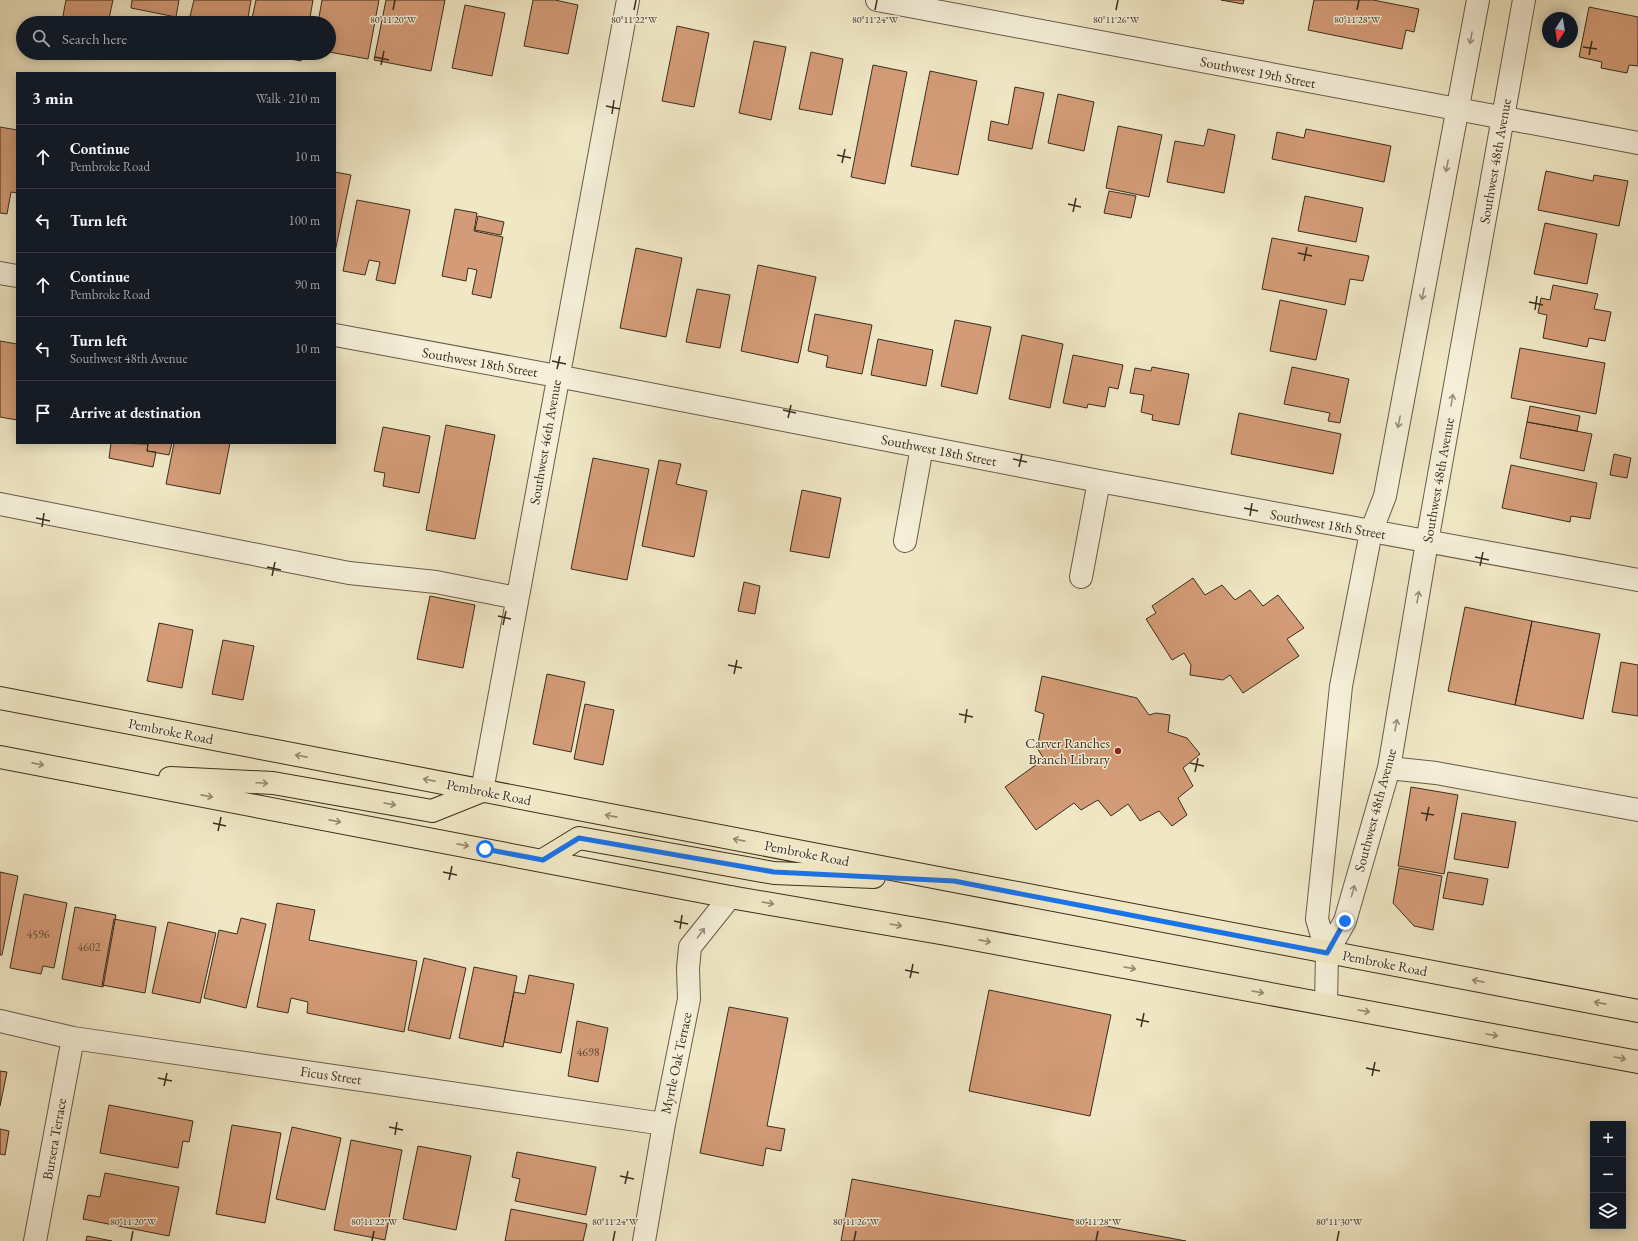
<!DOCTYPE html>
<meta charset="utf-8">
<style>
:root{--surface:#171b24;--page:#20242c;--text:#f1f3f6;--muted:#9ea1a6;--line:#363941}
body{margin:0;font-family:"EB Garamond",serif;background:var(--page);color:var(--text)}
.controls{position:absolute;right:12px;bottom:12px;display:grid;overflow:hidden;border-radius:0px;box-shadow:0 2px 10px #0003}
.controls button{width:36px;height:36px;display:grid;place-items:center;padding:0;border:0;border-bottom:1px solid var(--line);background:var(--surface);color:var(--text);font:20px sans-serif}
.compass{position:absolute;left:1542px;top:12px;width:36px;height:36px;border-radius:50%;background:var(--surface);box-shadow:0 2px 10px #0003;rotate:192deg}
.stop{position:absolute;width:12px;height:12px;margin:-9px;border:3px solid #1a73e8;border-radius:50%;background:#fff}
.stop.end{background:#1a73e8;border-color:#fff;box-shadow:0 1px 4px #0008}
.list{margin:0;padding:0;list-style:none}
h2{display:flex;justify-content:space-between;align-items:center;height:52px;margin:0;padding:0 16px;font-size:17px}
h2 small{font-size:13px;font-weight:400;color:var(--muted)}
.list li{display:grid;grid-template-columns:26px 1fr auto;gap:12px;align-items:center;box-sizing:border-box;height:64px;padding:0 16px;border-top:1px solid var(--line)}
.list b{display:block;font-size:15px;white-space:nowrap}
.list p{margin:0;font-size:13px;white-space:nowrap;color:var(--muted)}
.list em{font-size:13px;font-style:normal;color:var(--muted)}
.icon{flex:none;width:22px;height:22px;fill:none;stroke:currentColor;stroke-width:2;stroke-linecap:round;stroke-linejoin:round}
.map{position:relative;flex:none;width:1638px;height:1241px;overflow:hidden}
.search{position:absolute;background:var(--surface);box-shadow:0 2px 10px #0003;left:16px;top:16px;width:320px;height:44px;display:flex;align-items:center;gap:10px;box-sizing:border-box;padding:0 14px;border-radius:22px;color:var(--muted);font-size:15px}
.panel{position:absolute;background:var(--surface);box-shadow:0 2px 10px #0003;left:16px;top:72px;width:320px;height:372px;border-radius:0px}
.map>svg:first-child{display:block}
</style>
<div class="map">
<svg width="1638" height="1241" viewBox="0 0 1638 1241">
<rect width="100%" height="100%" fill="#f0e7c5"/>
<filter id="stains"><feTurbulence type="fractalNoise" baseFrequency=".005" numOctaves="4"/><feColorMatrix values="0 0 0 0 .2 0 0 0 0 .09 0 0 0 0 .02 0 0 0 .5 -.17"/></filter>
<radialGradient id="worn" r=".72"><stop offset=".6" stop-color="#630" stop-opacity="0"/><stop offset="1" stop-color="#630" stop-opacity=".3"/></radialGradient>
<path fill="#d39b77" stroke="#3a2e1d" d="M66,0H113L108,23H73L62,21Z
M132,0H179L176,17L131,8Z
M194,0H251L247,23H226L190,16Z
M256,0H313L309,23H251Z
M322,0H379L368,59L329,52V23H318Z
M386,0H445L431,71L374,60Z
M533,0H555L578,5L568,54L524,46Z
M1221,0H1244L1243,4Z
M1314,0H1373L1419,9L1414,32L1406,30L1402,49L1308,30Z
M465,5L505,13L492,76L452,68Z
M1589,7L1638,17V66L1629,65L1627,73L1601,68L1602,62L1579,57Z
M677,26L709,33L694,107L662,101Z
M754,41L786,47L771,120L739,113Z
M811,52L843,59L832,115L799,109Z
M260,53H303L301,61Z
M873,65L907,72L885,184L851,177Z
M930,71L977,81L958,175L911,166Z
M1015,87L1044,93L1032,149L988,140L991,121L1008,125Z
M1058,94L1094,102L1084,151L1048,143Z
M1118,126L1162,135L1149,197L1106,188Z
M0,127L17,130V193L11,192L7,214L0,213Z
M1208,129L1235,135L1224,193L1167,182L1175,141L1204,146Z
M1306,129L1391,146L1384,182L1272,159L1277,132L1304,138Z
M1546,171L1593,181L1594,175L1628,181L1619,226L1538,210Z
M335,172L351,175L335,252Z
M1109,191L1136,196L1131,218L1104,213Z
M1305,196L1363,208L1356,242L1298,231Z
M357,200L410,210L395,284L376,280L380,262L369,260L365,275L343,271Z
M455,209L477,213L474,231L503,237L491,298L472,294L477,270L468,268L466,281L442,276Z
M478,216L504,222L501,235L475,230Z
M1545,223L1597,234L1587,284L1534,274Z
M1272,238L1369,256L1363,281L1350,279L1345,305L1262,289Z
M636,248L682,258L666,337L620,328Z
M758,265L816,277L798,363L741,351Z
M1553,285L1598,294L1594,309L1611,312L1605,341L1589,338L1587,347L1543,338L1547,315L1538,313L1541,298L1550,300Z
M697,289L730,295L720,348L686,342Z
M1280,300L1327,310L1316,360L1270,351Z
M815,314L872,325L862,374L826,367L828,356L808,351Z
M955,320L991,327L977,394L941,386Z
M1022,335L1063,344L1050,408L1009,399Z
M878,339L933,350L926,386L871,375Z
M0,341L17,344V420L0,417Z
M1520,348L1605,363L1596,414L1511,398Z
M1073,355L1123,365L1118,389L1109,387L1105,407L1088,404L1087,408L1063,403Z
M1152,367L1189,374L1179,425L1152,420L1153,415L1141,412L1144,395L1130,393L1135,368L1151,371Z
M1292,367L1349,379L1340,423L1328,421L1330,413L1284,404Z
M1530,406L1580,416L1577,431L1527,422Z
M1239,413L1341,434L1333,474L1231,454Z
M1527,422L1592,434L1584,471L1520,458Z
M446,425L495,435L475,539L426,530Z
M383,427L430,436L419,493L383,486L385,473L374,471Z
M111,443L148,444L147,451L156,452L153,467L109,458Z
M145,443H172L169,455L147,451L148,444Z
M174,443H230L220,494L166,484Z
M1614,454L1631,458L1627,478L1610,475Z
M593,458L649,469L627,580L571,569Z
M659,460L681,464L676,484L707,491L694,557L642,546Z
M1511,465L1597,483L1590,519L1571,516L1570,522L1502,508Z
M802,490L841,498L829,558L790,551Z
M1193,578L1205,595L1222,585L1235,600L1250,590L1263,606L1278,595L1304,628L1287,639L1299,656L1243,693L1230,675L1223,680L1190,675L1191,665L1184,653L1172,660L1146,619L1156,613L1152,606Z
M744,582L760,586L755,614L738,611Z
M430,596L475,605L463,668L417,659Z
M1465,607L1532,621L1515,705L1448,691Z
M1532,621L1600,634L1583,719L1515,705Z
M159,623L193,630L182,688L147,681Z
M223,640L254,646L243,700L212,694Z
M1621,662L1638,665V716L1612,712Z
M547,674L585,682L571,752L533,744Z
M1042,676L1137,698L1149,715L1156,713L1170,715L1168,732L1187,738L1200,754L1183,768L1193,786L1178,798L1187,815L1172,826L1159,811L1140,821L1128,804L1111,816L1098,800L1081,810L1074,803L1036,830L1005,787L1044,759L1037,748L1044,714L1035,711Z
M585,704L614,710L603,765L574,759Z
M1411,787L1458,795L1444,874L1398,866Z
M1462,813L1516,822L1508,868L1454,859Z
M1399,868L1442,876L1433,930L1414,926L1393,903Z
M0,872L18,876L2,955H0Z
M1448,872L1488,879L1483,905L1443,898Z
M24,894L67,903L54,968L43,966L41,974L10,968Z
M277,903L315,910L309,940L417,961L404,1032L307,1013L308,1002L291,998L288,1013L257,1007Z
M75,907L116,915L103,987L62,979Z
M241,918L266,924L246,1008L204,998L219,930L237,934Z
M114,919L156,927L145,993L102,985Z
M168,922L216,933L200,1003L152,993Z
M424,958L466,968L450,1039L408,1030Z
M474,967L517,976L503,1047L459,1038Z
M529,975L574,984L561,1053L504,1042L514,992L525,994Z
M989,990L1111,1015L1090,1116L969,1091Z
M729,1007L788,1018L767,1126L785,1129L781,1151L766,1148L763,1166L700,1153Z
M577,1021L608,1028L598,1082L568,1076Z
M0,1071L7,1072L0,1106Z
M109,1105L193,1121L189,1142L183,1141L178,1168L100,1153Z
M232,1125L281,1133L265,1223L216,1214Z
M292,1127L341,1138L325,1210L276,1199Z
M0,1129L9,1131L5,1155L0,1154Z
M351,1140L402,1150L385,1240L334,1230Z
M418,1146L471,1156L456,1230L403,1219Z
M517,1152L596,1167L586,1215L515,1201L520,1179L512,1177Z
M105,1173L179,1187L169,1236L83,1219L88,1195L100,1197Z
M852,1179L1186,1241H841Z
M511,1209L587,1224L583,1241H505Z
M87,1236L112,1241H86Z"/>
<g fill="none" stroke-linecap="round" stroke-linejoin="round">
<g stroke="#685c47" stroke-width="24">
<path id="minor" d="M877,0L1638,143
M0,273L17,276
M335,335L557,376L1099,481L1638,580
M0,504L349,573L436,582L517,598
M905,541L922,447
M1081,577L1099,481
M1389,768L1436,773L1638,810
M482,791L628,0
M1327,953L1345,921L1389,768L1427,542L1524,0
M1326,1004L1327,953L1317,919L1341,686L1371,532L1385,496L1478,0
M0,1021L73,1038L664,1124
M35,1241L73,1038
M644,1241L664,1124L689,999L688,968L690,947L730,897"/>
</g>
<g stroke="#3a2e1d" stroke-width="24">
<path id="major" d="M0,698L954,881L1638,1011
M0,757L730,897L946,934L1638,1062
M170,778L273,783L432,811L482,791
M543,860L579,838L774,873L874,877"/>
</g>
<use href="#minor" stroke="#f5efd9" stroke-width="22"/>
<use href="#major" stroke="#f0e7c5" stroke-width="22"/>
</g>
<defs><path id="oneway-shaft" d="M-6 0H5M1.5-3L5.5 0L1.5 3" fill="none" stroke-width="1.6" stroke-linecap="round" stroke-linejoin="round"/></defs>
<g stroke="#988e7b">
<use href="#oneway-shaft" transform="translate(1471 38) rotate(100)"/>
<use href="#oneway-shaft" transform="translate(1447 166) rotate(101)"/>
<use href="#oneway-shaft" transform="translate(1423 294) rotate(101)"/>
<use href="#oneway-shaft" transform="translate(1452 400) rotate(-80)"/>
<use href="#oneway-shaft" transform="translate(1399 422) rotate(101)"/>
<use href="#oneway-shaft" transform="translate(1418 597) rotate(-80)"/>
<use href="#oneway-shaft" transform="translate(1396 725) rotate(-80)"/>
<use href="#oneway-shaft" transform="translate(1353 891) rotate(-74)"/>
<use href="#oneway-shaft" transform="translate(701 933) rotate(-53)"/>
</g>
<g stroke="#958a71">
<use href="#oneway-shaft" transform="translate(301 756) rotate(-169)"/>
<use href="#oneway-shaft" transform="translate(38 764) rotate(11)"/>
<use href="#oneway-shaft" transform="translate(429 780) rotate(-169)"/>
<use href="#oneway-shaft" transform="translate(262 783) rotate(3)"/>
<use href="#oneway-shaft" transform="translate(207 796) rotate(11)"/>
<use href="#oneway-shaft" transform="translate(390 804) rotate(10)"/>
<use href="#oneway-shaft" transform="translate(611 816) rotate(-169)"/>
<use href="#oneway-shaft" transform="translate(335 821) rotate(11)"/>
<use href="#oneway-shaft" transform="translate(739 840) rotate(-169)"/>
<use href="#oneway-shaft" transform="translate(463 845) rotate(11)"/>
<use href="#oneway-shaft" transform="translate(768 903) rotate(10)"/>
<use href="#oneway-shaft" transform="translate(896 925) rotate(10)"/>
<use href="#oneway-shaft" transform="translate(985 941) rotate(11)"/>
<use href="#oneway-shaft" transform="translate(1130 968) rotate(10)"/>
<use href="#oneway-shaft" transform="translate(1478 981) rotate(-169)"/>
<use href="#oneway-shaft" transform="translate(1258 992) rotate(10)"/>
<use href="#oneway-shaft" transform="translate(1600 1003) rotate(-169)"/>
<use href="#oneway-shaft" transform="translate(1364 1011) rotate(10)"/>
<use href="#oneway-shaft" transform="translate(1492 1035) rotate(10)"/>
<use href="#oneway-shaft" transform="translate(1620 1058) rotate(10)"/>
</g>
<g fill="none" stroke-linecap="round" stroke-linejoin="round">
<path stroke="#1a73e8" stroke-width="5" d="M485,849L543,860L579,838L774,872L954,881L1327,953L1345,921"/>
</g>
<path fill="none" stroke="#3a2e1d" stroke-width="1.5" d="M393,10L395,0M634,10L636,0M875,10L877,0M1116,10L1118,0M1357,10L1359,0M1583,47L1597,49M1589,55L1592,41M375,57L389,60M381,65L384,51M606,106L620,109M612,114L614,100M837,155L851,158M842,163L845,149M1068,204L1081,207M1073,212L1076,198M1298,253L1312,256M1304,261L1307,247M1529,302L1543,305M1535,310L1537,296M552,361L566,364M557,369L560,356M783,410L796,413M788,418L791,405M1013,459L1027,462M1019,467L1022,454M1244,508L1258,511M1250,516L1252,503M36,518L50,521M42,527L44,513M1475,557L1489,560M1480,566L1483,552M267,567L281,570M272,576L275,562M498,616L511,619M503,625L506,611M728,665L742,668M734,674L737,660M959,714L973,717M965,723L967,709M1190,763L1204,766M1195,772L1198,758M1421,813L1434,815M1426,821L1429,807M213,823L226,826M218,831L221,817M443,872L457,875M449,880L452,866M674,921L688,924M680,929L682,915M905,970L919,973M910,978L913,964M1136,1019L1149,1022M1141,1027L1144,1013M1366,1068L1380,1071M1372,1076L1375,1062M158,1078L172,1081M164,1086L167,1073M389,1127L403,1130M395,1135L397,1122M620,1176L634,1179M625,1184L628,1171M131,1241L133,1231M372,1241L374,1231M613,1241L615,1231M854,1241L856,1231M1096,1241L1098,1231M1337,1241L1339,1231"/>
<circle fill="#8f2418" stroke="#f5efd9" stroke-width="1.5" cx="1118" cy="751" r="4"/>
<g text-anchor="middle" dominant-baseline="central" stroke-width="3" stroke-linejoin="round" paint-order="stroke">
<g font-size="12" fill="#604934">
<text x="38" y="934">4596</text>
<text x="89" y="947">4602</text>
<text x="588" y="1052">4698</text>
</g>
<g font-size="14" fill="#3a2e1d" stroke="#f5efd9">
<text transform="translate(1258 72) rotate(11)">Southwest 19th Street</text>
<text transform="translate(1495 161) rotate(-80)">Southwest 48th Avenue</text>
<text transform="translate(480 362) rotate(10)">Southwest 18th Street</text>
<text transform="translate(545 442) rotate(-80)">Southwest 46th Avenue</text>
<text transform="translate(939 450) rotate(11)">Southwest 18th Street</text>
<text transform="translate(1438 480) rotate(-80)">Southwest 48th Avenue</text>
<text transform="translate(1328 524) rotate(10)">Southwest 18th Street</text>
<text transform="translate(171 731) rotate(11)">Pembroke Road</text>
<text transform="translate(489 792) rotate(11)">Pembroke Road</text>
<text transform="translate(1375 810) rotate(-75)">Southwest 48th Avenue</text>
<text transform="translate(807 853) rotate(11)">Pembroke Road</text>
<text transform="translate(1385 963) rotate(11)">Pembroke Road</text>
<text transform="translate(676 1063) rotate(-78)">Myrtle Oak Terrace</text>
<text transform="translate(331 1075) rotate(8)">Ficus Street</text>
<text transform="translate(54 1139) rotate(-80)">Bursera Terrace</text>
</g>
<g font-size="14" fill="#3a2e1d" stroke="#f5efd9" text-anchor="end">
<text x="1110" y="743">Carver Ranches<tspan x="1110" dy="16">Branch Library</tspan></text>
</g>
</g>
<g font-size="10" text-anchor="middle" fill="#3a2e1d" stroke="#f5efd9" stroke-width="3" stroke-linejoin="round" paint-order="stroke">
<text x="393" y="23">80°11'20"W</text>
<text x="634" y="23">80°11'22"W</text>
<text x="875" y="23">80°11'24"W</text>
<text x="1116" y="23">80°11'26"W</text>
<text x="1357" y="23">80°11'28"W</text>
<text x="133" y="1225">80°11'20"W</text>
<text x="374" y="1225">80°11'22"W</text>
<text x="615" y="1225">80°11'24"W</text>
<text x="856" y="1225">80°11'26"W</text>
<text x="1098" y="1225">80°11'28"W</text>
<text x="1339" y="1225">80°11'30"W</text>
</g>
<rect width="100%" height="100%" filter="url(#stains)"/>
<rect width="100%" height="100%" fill="url(#worn)"/>
</svg>
<div class="controls">
<button>+</button>
<button>−</button>
<button><svg class="icon" aria-label="layers" viewBox="0 0 24 24"><path d="M12 4l9 5-9 5-9-5zM3 14l9 5 9-5"/></svg></button>
</div>
<svg class="compass" viewBox="-18 -18 36 36"><path d="M0-13l5 13h-10z" fill="#e53935"/><path d="M0 13l5-13h-10z" fill="#9ea1a6"/></svg>
<div class="stop" style="left:485px;top:849px"></div>
<div class="stop end" style="left:1345px;top:921px"></div>
<div class="search"><svg class="icon" aria-label="search" viewBox="0 0 24 24"><circle cx="10" cy="10" r="6"/><path d="M15 15l6 6"/></svg>Search here</div>
<section class="panel">
<h2>3 min<small>Walk · 210 m</small></h2>
<ul class="list">
<li><svg class="icon" aria-label="ahead" viewBox="0 0 24 24"><path d="M12 20V5M6 11l6-6 6 6"/></svg><div><b>Continue</b><p>Pembroke Road</p></div><em>10 m</em></li>
<li><svg class="icon" aria-label="left" viewBox="0 0 24 24"><path d="M17 20v-9H6M10 6l-5 5 5 5"/></svg><div><b>Turn left</b></div><em>100 m</em></li>
<li><svg class="icon" aria-label="ahead" viewBox="0 0 24 24"><path d="M12 20V5M6 11l6-6 6 6"/></svg><div><b>Continue</b><p>Pembroke Road</p></div><em>90 m</em></li>
<li><svg class="icon" aria-label="left" viewBox="0 0 24 24"><path d="M17 20v-9H6M10 6l-5 5 5 5"/></svg><div><b>Turn left</b><p>Southwest 48th Avenue</p></div><em>10 m</em></li>
<li><svg class="icon" aria-label="arrive" viewBox="0 0 24 24"><path d="M6 21V4h12l-3 4 3 4H6"/></svg><div><b>Arrive at destination</b></div></li>
</ul>
</section>
</div>
